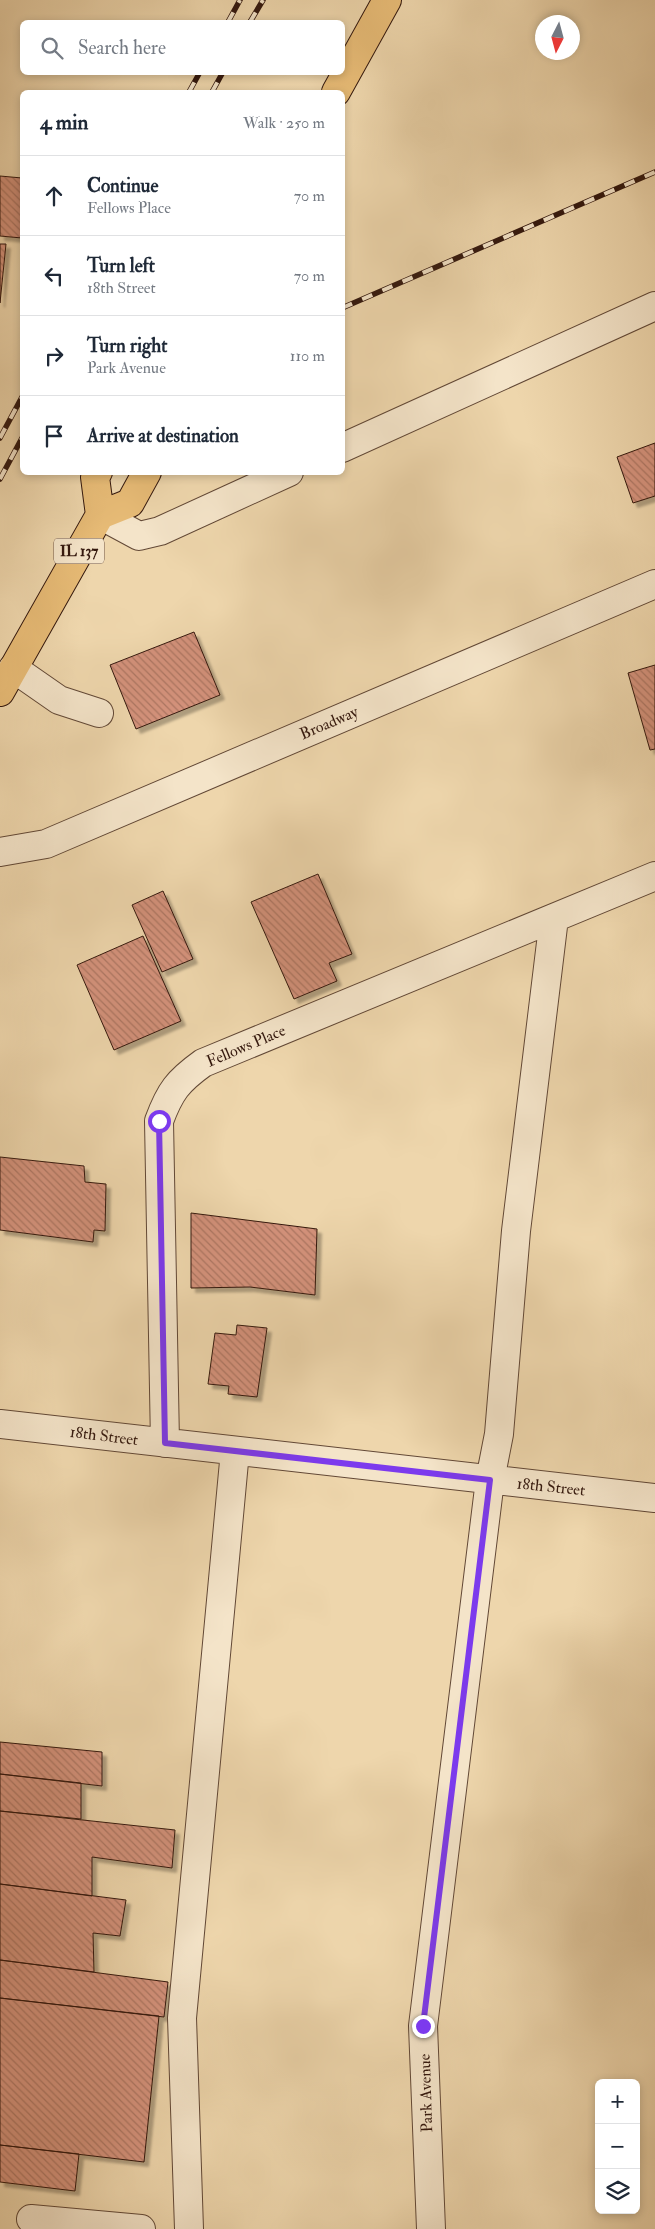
<!DOCTYPE html>
<meta charset="utf-8">
<style>
:root{--surface:#fff;--page:#f6f6f7;--text:#1f2937;--muted:#747a83;--line:#e0e1e3}
body{margin:0;font-family:"IM FELL Double Pica",serif;background:var(--page);color:var(--text)}
.controls{position:absolute;right:15px;bottom:15px;display:grid;overflow:hidden;border-radius:8px;box-shadow:0 2px 8px #0003}
.controls button{width:45px;height:45px;display:grid;place-items:center;padding:0;border:0;border-bottom:1px solid var(--line);background:var(--surface);color:var(--text);font:25px sans-serif}
.compass{position:absolute;left:535px;top:15px;width:45px;height:45px;border-radius:50%;background:var(--surface);box-shadow:0 2px 8px #0003;rotate:186deg}
.stop{position:absolute;width:15px;height:15px;margin:-11px;border:4px solid #7c3aed;border-radius:50%;background:#fff}
.stop.end{background:#7c3aed;border-color:#fff;box-shadow:0 1px 5px #0008}
.list{margin:0;padding:0;list-style:none}
h2{display:flex;justify-content:space-between;align-items:center;height:65px;margin:0;padding:0 20px;font-size:21px}
h2 small{font-size:16px;font-weight:400;color:var(--muted)}
.list li{display:grid;grid-template-columns:32px 1fr auto;gap:15px;align-items:center;box-sizing:border-box;height:80px;padding:0 20px;border-top:1px solid var(--line)}
.list b{display:block;font-size:19px;white-space:nowrap}
.list p{margin:0;font-size:16px;white-space:nowrap;color:var(--muted)}
.list em{font-size:16px;font-style:normal;color:var(--muted)}
.icon{flex:none;width:28px;height:28px;fill:none;stroke:currentColor;stroke-width:2;stroke-linecap:round;stroke-linejoin:round}
.map{position:relative;flex:none;width:655px;height:2229px;overflow:hidden}
.search{position:absolute;background:var(--surface);box-shadow:0 2px 8px #0003;left:20px;top:20px;width:325px;height:55px;display:flex;align-items:center;gap:12px;box-sizing:border-box;padding:0 18px;border-radius:8px;color:var(--muted);font-size:19px}
.panel{position:absolute;background:var(--surface);box-shadow:0 2px 8px #0003;left:20px;top:90px;width:325px;height:385px;border-radius:8px}
.map>svg:first-child{display:block}
</style>
<div class="map">
<svg width="655" height="2229" viewBox="0 0 655 2229">
<defs>
<pattern id="building-back-hatch" width="6" height="6" patternUnits="userSpaceOnUse" patternTransform="scale(1.25)"><rect width="6" height="6" fill="#d4927b"/><path d="M-1 5l2 2M0 0l6 6M5-1l2 2" fill="none" stroke="#ad7663"/></pattern>
<filter id="shadow"><feDropShadow dx="4.5" dy="4.5" stdDeviation="1" flood-color="#0004"/></filter>
</defs>
<rect width="100%" height="100%" fill="#eed6ac"/>
<filter id="stains"><feTurbulence type="fractalNoise" baseFrequency=".004" numOctaves="4"/><feColorMatrix values="0 0 0 0 .2 0 0 0 0 .09 0 0 0 0 .02 0 0 0 .5 -.17"/></filter>
<radialGradient id="worn" r=".72"><stop offset=".6" stop-color="#630" stop-opacity="0"/><stop offset="1" stop-color="#630" stop-opacity=".3"/></radialGradient>
<path fill="url(#building-back-hatch)" stroke="#34180e" filter="url(#shadow)" d="M0,176L22,178V238L0,236Z
M0,244H6L0,303Z
M655,443V496L633,503L617,457Z
M194,632L220,695L136,729L110,665Z
M655,665V749L650,750L628,673Z
M318,874L352,954L329,963L337,981L294,999L251,902Z
M163,891L193,959L162,972L132,905Z
M143,936L181,1021L114,1050L77,965Z
M0,1157L84,1166L85,1182L106,1184L105,1231L94,1230L93,1242L0,1230Z
M191,1213L317,1229L315,1295L250,1287L191,1288Z
M237,1325L267,1328L257,1397L228,1394L229,1386L208,1384L215,1333L236,1335Z
M0,1742L102,1752V1786L0,1774Z
M0,1774L81,1783V1819L0,1811Z
M0,1811L175,1830L172,1868L92,1857V1896L0,1884Z
M0,1884L126,1900L120,1936L93,1933L94,1972L0,1960Z
M0,1960L168,1982L164,2017L0,1998Z
M0,1998L159,2016L144,2162L0,2145Z
M0,2145L79,2154L75,2191L0,2182Z"/>
<g fill="none" stroke-linecap="round" stroke-linejoin="round">
<g stroke="#624836" stroke-width="30">
<path id="minor" d="M342,448L655,306
M100,515L139,536L160,531L289,472
M13,668L59,700L99,713
M0,852L46,844L655,584
M0,1424L655,1498
M165,1443L159,1121C170,1091 178,1081 203,1063L655,876
M31,2219L141,2229
M189,2229L182,2018L235,1451
M431,2229L423,2026L490,1480L499,1434L516,1231L554,918"/>
</g>
<g stroke="#34180e" stroke-width="30">
<path id="highway" d="M336,92L387,0
M100,515L130,503L147,472
M0,692L100,515L95,477L98,472"/>
</g>
<use href="#minor" stroke="#f4e4c9" stroke-width="28"/>
<use href="#highway" stroke="#e7bb76" stroke-width="28"/>
<g stroke="#34180e" stroke-width="5.5">
<path id="rail" d="M228,22L240,0
M250,22L263,0
M189,92L200,72
M212,92L223,72
M342,308L655,172
M0,438L22,397
M0,479L22,438"/>
</g>
<use href="#rail" stroke="#f4e4c9" stroke-width="4" stroke-dasharray="11" stroke-linecap="butt"/>
</g>
<g fill="none" stroke-linecap="round" stroke-linejoin="round">
<path stroke="#7c3aed" stroke-width="6" d="M159,1121L165,1443L490,1480L423,2026"/>
</g>
<g text-anchor="middle" dominant-baseline="central" stroke-width="4" stroke-linejoin="round" paint-order="stroke">
<rect fill="#f4e4c9" stroke="#6e5546" stroke-width="1" x="54" y="538.5" width="50" height="25" rx="4"/>
<g font-size="15" font-weight="bold" fill="#34180e">
<text x="79" y="551">IL 137</text>
</g>
<g font-size="16" fill="#34180e" stroke="#f4e4c9">
<text transform="translate(329 723) rotate(-23)">Broadway</text>
<text transform="translate(246 1046) rotate(-23)">Fellows Place</text>
<text transform="translate(104 1436) rotate(7)">18th Street</text>
<text transform="translate(551 1487) rotate(6)">18th Street</text>
<text transform="translate(426 2093) rotate(-92)">Park Avenue</text>
</g>
</g>
<rect width="100%" height="100%" filter="url(#stains)"/>
<rect width="100%" height="100%" fill="url(#worn)"/>
</svg>
<div class="controls">
<button>+</button>
<button>−</button>
<button><svg class="icon" aria-label="layers" viewBox="0 0 24 24"><path d="M12 4l9 5-9 5-9-5zM3 14l9 5 9-5"/></svg></button>
</div>
<svg class="compass" viewBox="-18 -18 36 36"><path d="M0-13l5 13h-10z" fill="#e53935"/><path d="M0 13l5-13h-10z" fill="#747a83"/></svg>
<div class="stop" style="left:159px;top:1121px"></div>
<div class="stop end" style="left:423px;top:2026px"></div>
<div class="search"><svg class="icon" aria-label="search" viewBox="0 0 24 24"><circle cx="10" cy="10" r="6"/><path d="M15 15l6 6"/></svg>Search here</div>
<section class="panel">
<h2>4 min<small>Walk · 250 m</small></h2>
<ul class="list">
<li><svg class="icon" aria-label="ahead" viewBox="0 0 24 24"><path d="M12 20V5M6 11l6-6 6 6"/></svg><div><b>Continue</b><p>Fellows Place</p></div><em>70 m</em></li>
<li><svg class="icon" aria-label="left" viewBox="0 0 24 24"><path d="M17 20v-9H6M10 6l-5 5 5 5"/></svg><div><b>Turn left</b><p>18th Street</p></div><em>70 m</em></li>
<li><svg class="icon" aria-label="right" viewBox="0 0 24 24"><path d="M7 20v-9h11M14 6l5 5-5 5"/></svg><div><b>Turn right</b><p>Park Avenue</p></div><em>110 m</em></li>
<li><svg class="icon" aria-label="arrive" viewBox="0 0 24 24"><path d="M6 21V4h12l-3 4 3 4H6"/></svg><div><b>Arrive at destination</b></div></li>
</ul>
</section>
</div>
